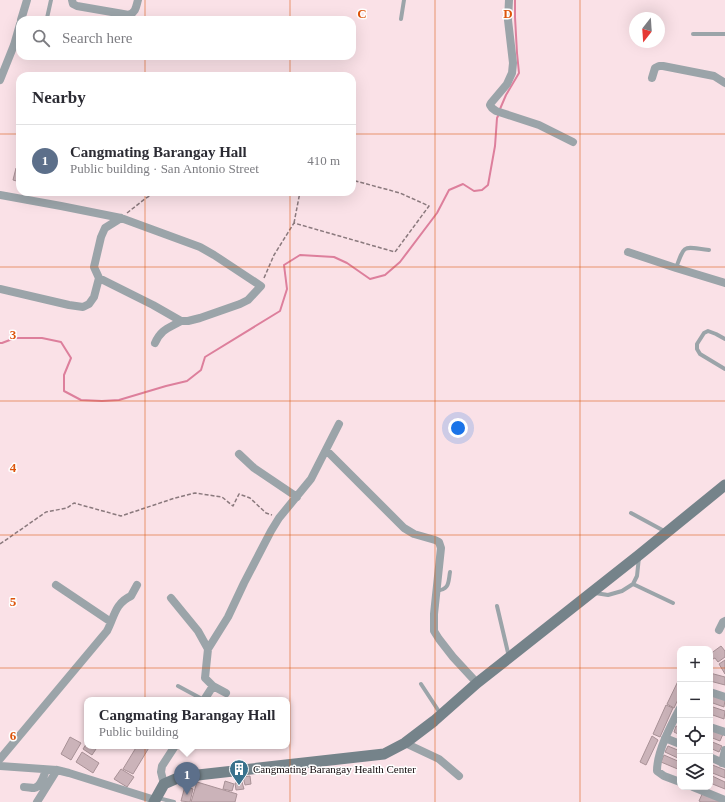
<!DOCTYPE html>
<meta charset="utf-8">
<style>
:root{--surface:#fff;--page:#f2f2f3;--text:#2b2b33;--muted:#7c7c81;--line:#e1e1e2;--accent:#3a728d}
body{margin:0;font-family:Georgia,serif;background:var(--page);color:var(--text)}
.controls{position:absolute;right:12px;bottom:12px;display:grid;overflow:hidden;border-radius:8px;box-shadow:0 4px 16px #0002}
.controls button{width:36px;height:36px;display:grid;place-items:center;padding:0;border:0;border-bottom:1px solid var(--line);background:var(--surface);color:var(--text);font:20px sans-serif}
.compass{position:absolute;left:629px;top:12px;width:36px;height:36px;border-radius:50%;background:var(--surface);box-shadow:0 4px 16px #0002;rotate:197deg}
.you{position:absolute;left:458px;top:428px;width:14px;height:14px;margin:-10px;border:3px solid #fff;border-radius:50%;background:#1a73e8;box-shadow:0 0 0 6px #1a73e833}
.badge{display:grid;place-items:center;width:26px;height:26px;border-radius:50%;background:var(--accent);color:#fff;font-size:13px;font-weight:700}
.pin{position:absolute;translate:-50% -33px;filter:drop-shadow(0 1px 2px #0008)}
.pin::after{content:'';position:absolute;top:21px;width:14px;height:12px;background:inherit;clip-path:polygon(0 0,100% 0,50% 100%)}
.popup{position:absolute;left:84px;top:697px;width:206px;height:52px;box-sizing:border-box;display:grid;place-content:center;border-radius:8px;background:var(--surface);filter:drop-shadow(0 1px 3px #0005);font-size:13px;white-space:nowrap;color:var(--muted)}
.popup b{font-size:15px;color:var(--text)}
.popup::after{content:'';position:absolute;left:50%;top:100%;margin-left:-8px;border:8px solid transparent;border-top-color:var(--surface)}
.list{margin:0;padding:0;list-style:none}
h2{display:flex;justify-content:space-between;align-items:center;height:52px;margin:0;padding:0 16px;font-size:17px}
h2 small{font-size:13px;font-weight:400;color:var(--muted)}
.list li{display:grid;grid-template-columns:26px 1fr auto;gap:12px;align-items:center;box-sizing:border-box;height:72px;padding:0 16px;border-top:1px solid var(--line)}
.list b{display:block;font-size:15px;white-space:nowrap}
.list p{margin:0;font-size:13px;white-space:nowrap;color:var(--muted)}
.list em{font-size:13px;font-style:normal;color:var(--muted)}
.icon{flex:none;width:22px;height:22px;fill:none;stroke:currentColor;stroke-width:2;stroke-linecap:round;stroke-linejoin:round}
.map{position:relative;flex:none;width:725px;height:802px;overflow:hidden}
.search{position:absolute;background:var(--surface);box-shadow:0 4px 16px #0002;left:16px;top:16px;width:340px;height:44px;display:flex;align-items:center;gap:10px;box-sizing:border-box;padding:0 14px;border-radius:12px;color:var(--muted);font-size:15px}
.panel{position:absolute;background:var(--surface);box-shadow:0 4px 16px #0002;left:16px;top:72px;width:340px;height:124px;border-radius:12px}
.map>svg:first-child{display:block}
</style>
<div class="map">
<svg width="725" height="802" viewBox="0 0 725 802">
<rect width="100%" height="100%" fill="#fae1e7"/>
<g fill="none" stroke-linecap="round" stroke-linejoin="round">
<path stroke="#dd7f9c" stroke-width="2" d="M500,109L506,95L519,73L517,53L515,17V0
M0,343H2L15,338H42L61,342L71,358L64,375V391L81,400L102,401L119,400L166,386L187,381L201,370L205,357L280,311L287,289L284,265L300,255L334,257L347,263L370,279L385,275L400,262L437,213L449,190L463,184L474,191L482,190L488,185L495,146L497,118L499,114"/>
</g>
<path fill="#cbb3b9" stroke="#a89196" d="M16,168L20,169V182L13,180Z
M721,646L725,651V657L718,662L715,658L711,660L710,658V654Z
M725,660V674L719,664Z
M710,673L725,677V685L710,681Z
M680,677V695L674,708L667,704Z
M710,695L725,700L724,707L710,702Z
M666,705L673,708L660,737L653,734Z
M710,706L725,711L724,719L710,714Z
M676,726L680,728V735L674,732Z
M710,729L723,734L720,741L710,737Z
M652,736L658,740L646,765L640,762Z
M70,737L81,743L71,760L61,754Z
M710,741L722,746L719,752L710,748Z
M87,743V746H98L92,755L83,749Z
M137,746H150L133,774L123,769Z
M668,746L680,751V759L665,752Z
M82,752L99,763L93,773L76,762Z
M664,755L680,762V770L661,762Z
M710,764L725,770V778L710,772Z
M121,769L134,777L127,787L114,779Z
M710,775L725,782V789L710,783Z
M250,776L251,784L245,785L243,777Z
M225,781L234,784L232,791L223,789Z
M197,782L237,794L235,802H191Z
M242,782L244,789L236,790L235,783Z
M185,786L193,789L190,802L181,801Z
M703,792L725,802H701L699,801Z"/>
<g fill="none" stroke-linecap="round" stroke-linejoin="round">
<path stroke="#8a797d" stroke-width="1.5" stroke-dasharray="4 2" stroke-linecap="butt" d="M127,213L146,198L157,192
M294,223L300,192
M264,278L274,255L294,223L395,252L429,206L400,193L352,180
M0,544L46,512L67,508L74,503L121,516L175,498L195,493L222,497L233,506L239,494L250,498L266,513L272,515"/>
<path stroke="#9ba4a9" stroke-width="4" d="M401,19L404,0
M48,20L47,18L51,0
M693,34H725
M676,268C685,243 683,247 709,250
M725,339L716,334L708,331L704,333L697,344V349L700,354L725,369
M631,513L666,532
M633,584L673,603
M436,591C450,589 448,583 450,572
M595,593L608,595L622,591L633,584L637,576L639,557
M497,606L509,657
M421,684L440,713
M178,686L204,700
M158,798L174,802"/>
<path stroke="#9ba4a9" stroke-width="8" d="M72,0L73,4L77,6L129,15C136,12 136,7 138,0
M509,0L508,20L513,63L512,73L507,84L491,103L490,105L492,108L496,111L539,125L573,142
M21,20L27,0
M652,78L655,68L659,66H663L714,76L725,83
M0,80L14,45L20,24
M0,195L61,206L121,218L200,247L214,255L261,286L248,300L240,304L200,318L188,321H181L153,305L99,278L94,297L89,304L83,307L69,305L0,289
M628,252L676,268L725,283
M99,278L94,267L101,237L105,228L121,218
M155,343C161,329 169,328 181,321
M326,450L404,528L414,534L435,540L439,542L441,548L434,614V631L439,639L453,657L477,683
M239,454L254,468L297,497
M56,585L111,622
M171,598L198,631L208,649
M719,630L723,622L725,621
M213,686L205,678L208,649L228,617L244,583L271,531L279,518L311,479L339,424
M710,692L725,697
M204,700L213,686L226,693
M680,708C671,725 657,751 657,771L664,776L680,782
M710,727L725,732
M665,738L680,744
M405,743L439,759L459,776
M710,757L725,764
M0,759L107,631C114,618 115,603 131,596L137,585
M722,763L725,750
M0,766L57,770L69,773L155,800
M164,784L161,772L162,766L175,746
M24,787C27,787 31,788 34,788C41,787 44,775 46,770
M693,787L725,800
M37,802L57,770"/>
<path stroke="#75838a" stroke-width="11" d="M154,802L164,784L180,777L384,754L405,743L434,721L477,683L639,555L725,485"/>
</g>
<path fill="none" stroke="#dd550c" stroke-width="1" stroke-opacity="0.55" d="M145,0V20M290,0V20M435,0V802M580,0V802M145,56V76M290,56V76M0,134H20M352,134H725M145,192V802M290,192V802M0,267H725M0,401H725M0,535H725M0,668H680M710,668H725"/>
<defs>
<g id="building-pin" transform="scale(1)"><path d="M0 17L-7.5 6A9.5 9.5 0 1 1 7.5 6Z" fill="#3a728d" stroke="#fff"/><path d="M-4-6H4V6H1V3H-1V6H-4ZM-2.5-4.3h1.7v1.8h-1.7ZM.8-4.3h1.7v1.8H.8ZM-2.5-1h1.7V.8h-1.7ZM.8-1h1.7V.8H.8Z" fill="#fff"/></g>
</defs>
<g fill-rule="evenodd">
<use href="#building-pin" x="239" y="769"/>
</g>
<g text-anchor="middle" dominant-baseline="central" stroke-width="3" stroke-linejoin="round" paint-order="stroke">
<g font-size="11" fill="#130b0d" stroke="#fff" text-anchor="start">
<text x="253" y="769">Cangmating Barangay Health Center</text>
</g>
</g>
<g font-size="13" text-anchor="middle" font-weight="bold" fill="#dd550c" stroke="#fff" stroke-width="3" stroke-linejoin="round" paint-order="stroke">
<text x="362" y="18">C</text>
<text x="508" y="18">D</text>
<text x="13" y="339">3</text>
<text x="13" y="472">4</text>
<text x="13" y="606">5</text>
<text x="13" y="740">6</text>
</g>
</svg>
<div class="controls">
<button>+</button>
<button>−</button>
<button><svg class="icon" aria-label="locate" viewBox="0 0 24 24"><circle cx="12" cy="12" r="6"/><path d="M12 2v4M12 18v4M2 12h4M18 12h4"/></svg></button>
<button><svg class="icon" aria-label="layers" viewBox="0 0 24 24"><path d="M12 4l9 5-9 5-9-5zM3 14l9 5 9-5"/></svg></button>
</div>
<svg class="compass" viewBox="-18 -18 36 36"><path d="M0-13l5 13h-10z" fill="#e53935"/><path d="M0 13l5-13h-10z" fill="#7c7c81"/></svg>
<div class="you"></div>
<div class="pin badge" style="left:187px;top:795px;background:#5c6f8a">1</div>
<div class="popup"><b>Cangmating Barangay Hall</b>Public building</div>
<div class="search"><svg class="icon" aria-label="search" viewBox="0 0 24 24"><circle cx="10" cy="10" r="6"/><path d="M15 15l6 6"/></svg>Search here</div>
<section class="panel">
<h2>Nearby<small></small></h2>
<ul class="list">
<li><span class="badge" style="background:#5c6f8a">1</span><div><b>Cangmating Barangay Hall</b><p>Public building · San Antonio Street</p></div><em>410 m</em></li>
</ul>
</section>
</div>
